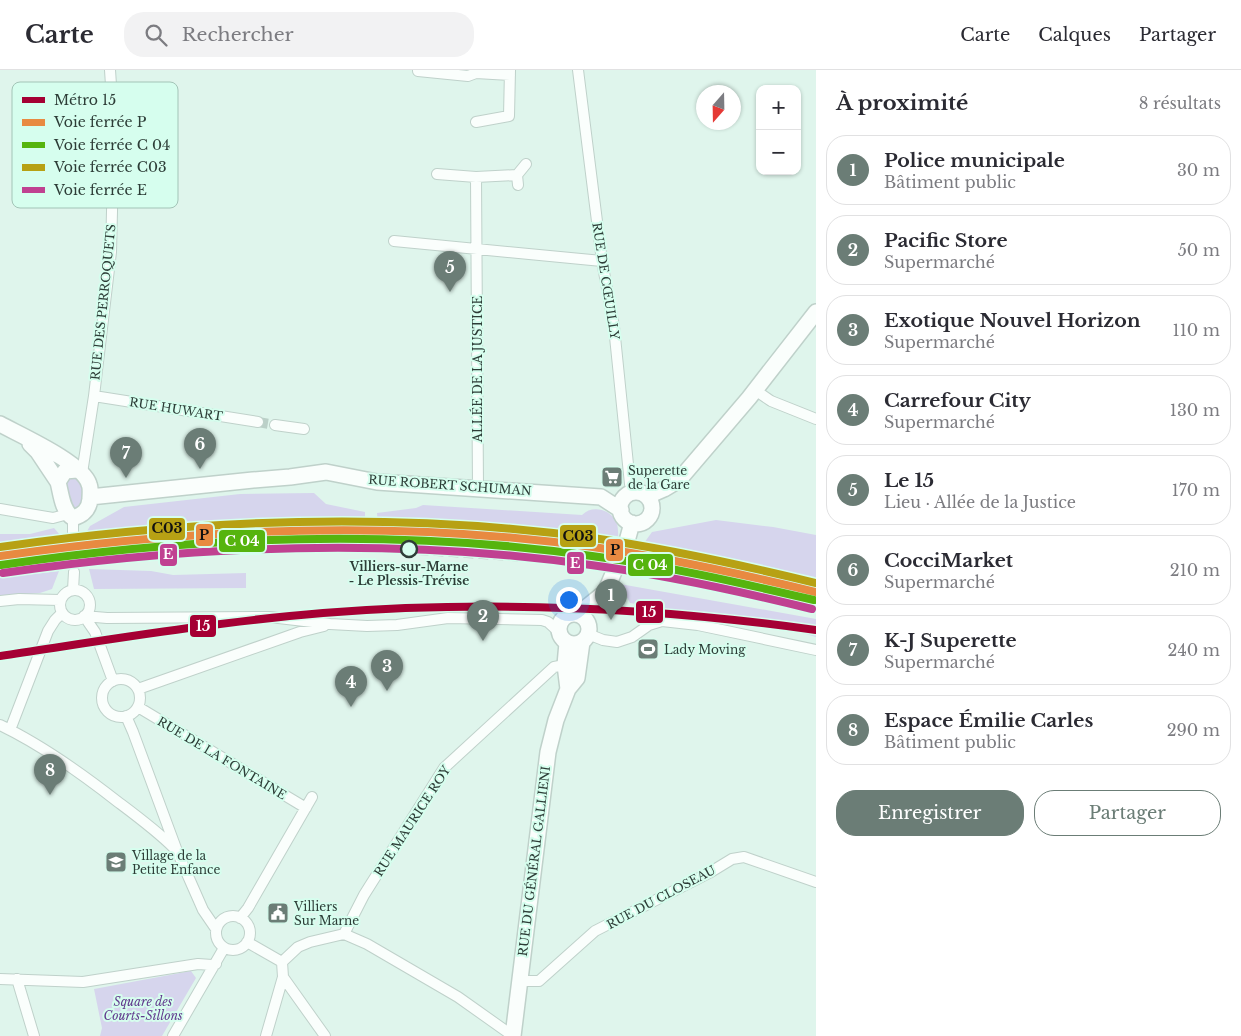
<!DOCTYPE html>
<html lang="fr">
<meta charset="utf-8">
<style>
:root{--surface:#fff;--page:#f2f2f3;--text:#2b2b33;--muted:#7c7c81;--line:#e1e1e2;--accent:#6b7d76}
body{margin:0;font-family:"Libre Baskerville",serif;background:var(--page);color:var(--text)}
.controls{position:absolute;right:15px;top:15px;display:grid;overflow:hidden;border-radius:10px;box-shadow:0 1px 4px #0004}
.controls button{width:45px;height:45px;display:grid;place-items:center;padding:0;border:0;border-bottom:1px solid var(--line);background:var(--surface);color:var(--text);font:25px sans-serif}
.compass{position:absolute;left:696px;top:15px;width:45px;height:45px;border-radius:50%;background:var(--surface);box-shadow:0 1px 4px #0004;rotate:200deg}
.you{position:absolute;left:568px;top:529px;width:18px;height:18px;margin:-12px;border:4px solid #fff;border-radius:50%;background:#1a73e8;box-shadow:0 0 0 8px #1a73e833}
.badge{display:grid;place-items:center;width:32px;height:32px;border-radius:50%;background:var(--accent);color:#fff;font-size:16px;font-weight:700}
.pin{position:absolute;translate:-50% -41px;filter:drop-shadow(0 1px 2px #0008)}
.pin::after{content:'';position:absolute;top:26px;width:18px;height:15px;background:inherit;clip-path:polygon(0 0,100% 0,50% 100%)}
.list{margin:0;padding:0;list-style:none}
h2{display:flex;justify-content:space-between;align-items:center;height:65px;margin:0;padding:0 20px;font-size:21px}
h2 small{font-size:16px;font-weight:400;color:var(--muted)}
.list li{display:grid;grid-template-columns:32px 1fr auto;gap:15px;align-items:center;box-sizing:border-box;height:70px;margin:0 10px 10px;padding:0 10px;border:1px solid var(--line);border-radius:20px}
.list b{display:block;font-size:19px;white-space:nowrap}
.list p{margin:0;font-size:16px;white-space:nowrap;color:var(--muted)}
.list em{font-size:16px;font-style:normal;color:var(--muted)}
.actions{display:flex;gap:10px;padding:15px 20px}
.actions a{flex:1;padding:11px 0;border:1px solid var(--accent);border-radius:20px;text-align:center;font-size:18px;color:var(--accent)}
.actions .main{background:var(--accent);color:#fff}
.icon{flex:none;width:28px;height:28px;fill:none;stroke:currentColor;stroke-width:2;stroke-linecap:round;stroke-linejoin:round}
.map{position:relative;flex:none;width:816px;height:966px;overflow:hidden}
header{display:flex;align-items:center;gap:30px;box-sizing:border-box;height:70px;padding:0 25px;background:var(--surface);border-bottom:1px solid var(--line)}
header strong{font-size:24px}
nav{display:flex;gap:28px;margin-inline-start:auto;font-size:18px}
.search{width:350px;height:45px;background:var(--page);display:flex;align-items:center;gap:12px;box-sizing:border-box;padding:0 18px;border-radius:20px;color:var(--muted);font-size:19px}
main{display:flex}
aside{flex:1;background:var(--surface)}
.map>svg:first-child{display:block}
</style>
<header>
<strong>Carte</strong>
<div class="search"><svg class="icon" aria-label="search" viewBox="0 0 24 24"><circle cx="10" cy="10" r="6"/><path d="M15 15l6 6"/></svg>Rechercher</div>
<nav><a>Carte</a><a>Calques</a><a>Partager</a></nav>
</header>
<main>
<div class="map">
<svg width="816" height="966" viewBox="0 0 816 966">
<rect width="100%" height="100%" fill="#dff5ec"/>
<path fill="#d6d5ed" d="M74,407L82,412L84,431L78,440L72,437L66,417L67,411Z
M314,423L326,434L365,442V454C270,455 176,457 82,470L90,456L124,437L240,424Z
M423,435L582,445C592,435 609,439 616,451C619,457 618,469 618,475L523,463L443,456L378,455L377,443L416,438Z
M716,450L773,457L816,465V514L701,490L639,480L652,462Z
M54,458L67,473H48L0,481V464H30Z
M89,499L151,501L173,505L246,503V518L94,519Z
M59,501L52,519L40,523L0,526V508Z
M620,514L816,549V567L799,562L630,533Z
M191,901L196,908L162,966H100L102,958L94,919Z"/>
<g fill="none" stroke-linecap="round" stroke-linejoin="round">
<path stroke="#bbd0c8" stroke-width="10" stroke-dasharray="10 5" stroke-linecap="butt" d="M258,352L275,355
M73,469L74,502"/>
<g stroke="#bfd1ca" stroke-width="12">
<path id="minor" d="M578,0L602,191L614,257L630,414L634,422
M418,1L468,6L476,3L510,5
M476,52L509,46L510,0
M437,104L476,107L517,105
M476,107L478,418
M518,115L517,105L526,94
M394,171L602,191
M755,320L771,331L816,349
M94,326L258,352
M275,355L304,359
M82,403L94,326L111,182L114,60L110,0
M0,439L53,448L68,444
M73,469V448
M73,520L74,502
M60 535a15 15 0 1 1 30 0a15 15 0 1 1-30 0Z
M0,531L19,529L60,530
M84,546L107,548L270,547L330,554L367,556L397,555L448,548L542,550L548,552L559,562
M84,546L95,562L113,611
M588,564L603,570L617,572L632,567L649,555L662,551L698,555L816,580
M102 628a19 19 0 1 1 38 0a19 19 0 1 1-38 0Z
M138,619L300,562L324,556
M138,637L306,738
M126,646L133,662L177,781L203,840L216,859
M0,655C42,675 81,703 118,732C138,747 157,761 174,778
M10,660L48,561L55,550L62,543
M216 863a17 17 0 1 1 34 0a17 17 0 1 1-34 0Z
M240,848L248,838L312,727
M344,864L364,825L444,698L554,597L565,595
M247,872L282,892
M283,907L325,966
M0,909L83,912L198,894L212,895L216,894
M17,909L34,966
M520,911H539L595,861L709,803L732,789L744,787L816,812
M173,966L224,878
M266,966L283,907L282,892L298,877L310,872L344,864L367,874L458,927L513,966"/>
</g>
<g stroke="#bfd1ca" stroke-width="18">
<path id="secondary" d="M0,354C20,365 83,393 89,414C91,418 90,425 90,429C89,440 83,445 73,448C62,441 61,423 58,412L65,401L77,400
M30,374L38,382L58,412
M620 438a16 16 0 1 1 32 0a16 16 0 1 1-32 0Z
M648,426L664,419L679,410L749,328L816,242
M90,427L253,410L290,407L326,402L377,412L601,427L621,440
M559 559a15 15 0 1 1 30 0a15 15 0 1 1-30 0Z
M578,544L604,523L607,518L627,471L632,453
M567,573L565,595L568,619
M513,966L548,682L556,650L568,619L577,608L582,572"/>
</g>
<use href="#minor" stroke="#fafefc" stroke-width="10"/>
<use href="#secondary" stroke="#fafefc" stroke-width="15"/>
<path stroke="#bbc0be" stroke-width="4" stroke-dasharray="10 5" stroke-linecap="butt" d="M0,497L64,485L156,479H359L558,492L681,507L757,513L816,523"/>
<g stroke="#d6feee" stroke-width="11">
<path id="rail-1" d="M0,486C196,458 396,449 593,477C668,488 742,504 816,522"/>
</g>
<g stroke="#d6feee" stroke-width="11">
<path id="rail-2" d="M1,495C197,466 396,458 592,486C667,496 741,513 814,530"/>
</g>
<g stroke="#d6feee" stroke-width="11">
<path id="rail-3" d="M0,477C197,449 396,441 593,468C668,479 742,495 816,513"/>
</g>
<g stroke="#d6feee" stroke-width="11">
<path id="rail-4" d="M3,503C197,475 395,467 591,495C665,505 739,521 812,539"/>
</g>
<use href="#rail-1" stroke="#e88a41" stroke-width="8"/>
<use href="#rail-2" stroke="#56b40e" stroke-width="8"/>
<use href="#rail-3" stroke="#b7a114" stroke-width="8"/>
<use href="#rail-4" stroke="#c04191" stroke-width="8"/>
<g stroke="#d6feee" stroke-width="11">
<path id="metro-1" d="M0,586C107,570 215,552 323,543C488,530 652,537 816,560"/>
</g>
<use href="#metro-1" stroke="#a50034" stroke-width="8"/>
</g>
<defs>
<g id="supermarket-square" transform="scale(1.125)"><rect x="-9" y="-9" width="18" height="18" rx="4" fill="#6b7d76" stroke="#d6feee"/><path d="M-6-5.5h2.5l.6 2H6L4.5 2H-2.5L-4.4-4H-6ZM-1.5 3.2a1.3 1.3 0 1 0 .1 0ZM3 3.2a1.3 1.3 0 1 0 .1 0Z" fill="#fff"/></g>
<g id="stadium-square" transform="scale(1.125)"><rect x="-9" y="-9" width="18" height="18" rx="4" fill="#6b7d76" stroke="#d6feee"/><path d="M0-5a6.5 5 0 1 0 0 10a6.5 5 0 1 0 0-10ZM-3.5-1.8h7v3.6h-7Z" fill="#fff"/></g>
<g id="school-square" transform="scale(1.125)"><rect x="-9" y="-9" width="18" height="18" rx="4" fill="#6b7d76" stroke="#d6feee"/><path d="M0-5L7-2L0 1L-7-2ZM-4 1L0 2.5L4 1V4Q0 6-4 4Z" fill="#fff"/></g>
<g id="civic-square" transform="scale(1.125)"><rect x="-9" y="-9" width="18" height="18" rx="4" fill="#6b7d76" stroke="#d6feee"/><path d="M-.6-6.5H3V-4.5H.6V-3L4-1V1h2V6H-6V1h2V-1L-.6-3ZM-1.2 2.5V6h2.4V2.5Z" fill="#fff"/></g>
</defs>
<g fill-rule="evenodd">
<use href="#supermarket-square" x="612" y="407"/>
<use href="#stadium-square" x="648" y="579"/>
<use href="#school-square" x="116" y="792"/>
<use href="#civic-square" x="278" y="843"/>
</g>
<circle fill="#d6feee" stroke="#2d3d37" stroke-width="2.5" cx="409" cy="479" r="8"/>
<g text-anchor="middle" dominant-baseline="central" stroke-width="4" stroke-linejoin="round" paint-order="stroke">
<g font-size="12" fill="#2d3d37" stroke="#d6feee">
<text transform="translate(606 211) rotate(81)">RUE DE CŒUILLY</text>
<text transform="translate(103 232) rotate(-84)">RUE DES PERROQUETS</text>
<text transform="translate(477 299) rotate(-90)">ALLÉE DE LA JUSTICE</text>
<text transform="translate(176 339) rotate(9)">RUE HUWART</text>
<text transform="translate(450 415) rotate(4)">RUE ROBERT SCHUMAN</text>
<text transform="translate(222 688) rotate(31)">RUE DE LA FONTAINE</text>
<text transform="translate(412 751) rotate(-57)">RUE MAURICE ROY</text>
<text transform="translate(534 791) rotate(-83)">RUE DU GÉNÉRAL GALLIENI</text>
<text transform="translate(661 827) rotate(-28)">RUE DU CLOSEAU</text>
</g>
<g font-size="12" fill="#2d3d37" stroke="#d6feee" text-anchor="start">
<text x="628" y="400">Superette<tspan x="628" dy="14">de la Gare</tspan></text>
<text x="664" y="579">Lady Moving</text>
<text x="132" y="785">Village de la<tspan x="132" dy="14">Petite Enfance</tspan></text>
<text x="294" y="836">Villiers<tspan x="294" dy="14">Sur Marne</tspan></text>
</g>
<g font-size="12" font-weight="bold" fill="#2d3d37" stroke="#d6feee">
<text x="409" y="496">Villiers-sur-Marne<tspan x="409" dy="14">- Le Plessis-Trévise</tspan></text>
</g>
<g font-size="12" font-style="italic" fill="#623b8e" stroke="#d6feee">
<text x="143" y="931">Square des<tspan x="143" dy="14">Courts-Sillons</tspan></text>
</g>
</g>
<rect x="12" y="12" width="166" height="126" rx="8" fill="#d6feee" stroke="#a3c4b7" stroke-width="1"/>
<rect x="22" y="27" width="23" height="6" fill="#a50034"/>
<rect x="22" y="49" width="23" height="7" fill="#e88a41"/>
<rect x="22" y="72" width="23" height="6" fill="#56b40e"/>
<rect x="22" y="94" width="23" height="7" fill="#b7a114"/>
<rect x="22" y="117" width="23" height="6" fill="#c04191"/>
<g font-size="14" fill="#2d3d37">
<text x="54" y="35">Métro 15</text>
<text x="54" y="57">Voie ferrée P</text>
<text x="54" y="80">Voie ferrée C 04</text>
<text x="54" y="102">Voie ferrée C03</text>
<text x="54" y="125">Voie ferrée E</text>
</g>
<g stroke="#d6feee" stroke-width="2">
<rect x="148" y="447" width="38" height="24" rx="5" fill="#b7a114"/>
<rect x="195" y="453" width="19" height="24" rx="5" fill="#e88a41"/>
<rect x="559" y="454" width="38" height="24" rx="5" fill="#b7a114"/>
<rect x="218" y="459" width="48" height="24" rx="5" fill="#56b40e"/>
<rect x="605" y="468" width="19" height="24" rx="5" fill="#e88a41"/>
<rect x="159" y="473" width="19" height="24" rx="5" fill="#c04191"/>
<rect x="566" y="481" width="19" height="24" rx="5" fill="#c04191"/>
<rect x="627" y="483" width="47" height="24" rx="5" fill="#56b40e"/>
<rect x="635" y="530" width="29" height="24" rx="5" fill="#a50034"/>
<rect x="189" y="544" width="28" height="24" rx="5" fill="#a50034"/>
</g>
<g font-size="14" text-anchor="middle" font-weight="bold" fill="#fff">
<text x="242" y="476">C 04</text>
<text x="168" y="489">E</text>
<text x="575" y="498">E</text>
<text x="650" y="500">C 04</text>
<text x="649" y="547">15</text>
<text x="203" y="561">15</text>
</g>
<g font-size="14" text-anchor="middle" font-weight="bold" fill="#111">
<text x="167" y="463">C03</text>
<text x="204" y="470">P</text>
<text x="578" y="471">C03</text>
<text x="615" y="485">P</text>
</g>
</svg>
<div class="controls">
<button>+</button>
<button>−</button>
</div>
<svg class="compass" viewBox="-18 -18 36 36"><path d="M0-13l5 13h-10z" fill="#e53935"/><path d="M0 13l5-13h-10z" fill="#7c7c81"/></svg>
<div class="you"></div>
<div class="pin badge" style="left:611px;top:550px">1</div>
<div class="pin badge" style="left:483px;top:571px">2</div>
<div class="pin badge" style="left:387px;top:621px">3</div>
<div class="pin badge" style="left:351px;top:637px">4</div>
<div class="pin badge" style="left:450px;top:222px">5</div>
<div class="pin badge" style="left:200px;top:399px">6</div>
<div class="pin badge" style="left:126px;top:408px">7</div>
<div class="pin badge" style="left:50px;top:725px">8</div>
</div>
<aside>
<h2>À proximité<small>8 résultats</small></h2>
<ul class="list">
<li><span class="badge">1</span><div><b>Police municipale</b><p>Bâtiment public</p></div><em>30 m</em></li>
<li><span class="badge">2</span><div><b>Pacific Store</b><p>Supermarché</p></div><em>50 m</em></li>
<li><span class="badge">3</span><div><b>Exotique Nouvel Horizon</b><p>Supermarché</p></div><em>110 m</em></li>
<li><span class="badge">4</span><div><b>Carrefour City</b><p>Supermarché</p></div><em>130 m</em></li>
<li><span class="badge">5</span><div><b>Le 15</b><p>Lieu · Allée de la Justice</p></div><em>170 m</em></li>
<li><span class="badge">6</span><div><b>CocciMarket</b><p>Supermarché</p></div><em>210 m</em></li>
<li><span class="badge">7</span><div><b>K-J Superette</b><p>Supermarché</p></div><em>240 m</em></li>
<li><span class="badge">8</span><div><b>Espace Émilie Carles</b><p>Bâtiment public</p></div><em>290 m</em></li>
</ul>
<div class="actions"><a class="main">Enregistrer</a><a>Partager</a></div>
</aside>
</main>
